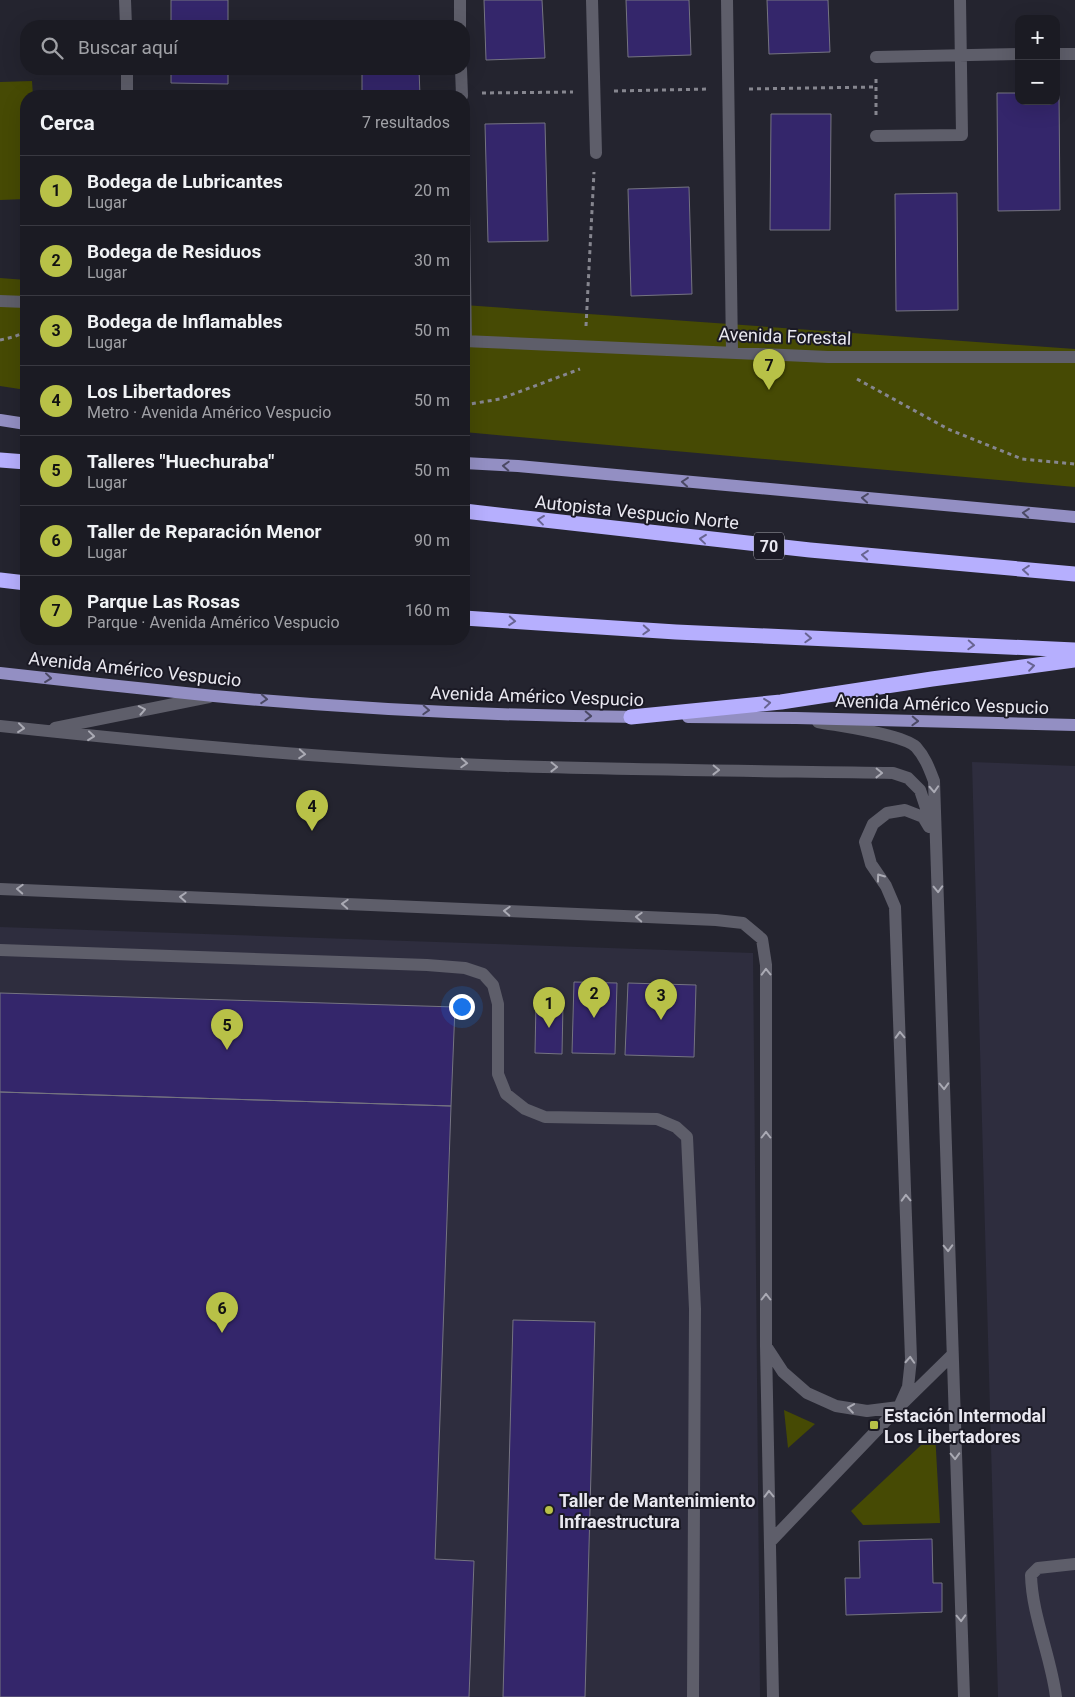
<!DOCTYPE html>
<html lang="es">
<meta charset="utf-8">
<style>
:root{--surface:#1b1b23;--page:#24242b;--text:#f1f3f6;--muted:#a0a1a6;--line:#393941;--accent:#b8c147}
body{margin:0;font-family:Roboto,sans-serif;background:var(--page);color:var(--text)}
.controls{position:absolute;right:15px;top:15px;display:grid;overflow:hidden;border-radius:10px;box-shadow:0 5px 20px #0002}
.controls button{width:45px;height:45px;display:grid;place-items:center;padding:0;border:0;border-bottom:1px solid var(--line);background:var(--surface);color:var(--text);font:25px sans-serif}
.you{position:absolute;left:461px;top:1006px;width:18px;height:18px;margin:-12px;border:4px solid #fff;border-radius:50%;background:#1a73e8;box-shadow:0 0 0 8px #1a73e833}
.badge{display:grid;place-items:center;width:32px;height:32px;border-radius:50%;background:var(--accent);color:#111;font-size:16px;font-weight:700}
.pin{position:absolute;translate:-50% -41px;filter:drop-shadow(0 1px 2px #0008)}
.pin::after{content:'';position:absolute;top:26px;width:18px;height:15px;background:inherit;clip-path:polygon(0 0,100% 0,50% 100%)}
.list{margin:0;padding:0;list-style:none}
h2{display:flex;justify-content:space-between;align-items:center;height:65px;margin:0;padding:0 20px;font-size:21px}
h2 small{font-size:16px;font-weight:400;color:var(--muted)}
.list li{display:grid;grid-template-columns:32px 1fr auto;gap:15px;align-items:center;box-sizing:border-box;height:70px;padding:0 20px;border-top:1px solid var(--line)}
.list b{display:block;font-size:19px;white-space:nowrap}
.list p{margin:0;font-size:16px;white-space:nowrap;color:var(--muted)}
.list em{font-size:16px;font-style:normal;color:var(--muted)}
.icon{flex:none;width:28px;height:28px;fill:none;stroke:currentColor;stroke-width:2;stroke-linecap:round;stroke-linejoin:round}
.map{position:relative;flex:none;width:1075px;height:1697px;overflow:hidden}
.search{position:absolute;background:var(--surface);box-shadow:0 5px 20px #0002;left:20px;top:20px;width:450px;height:55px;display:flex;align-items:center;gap:12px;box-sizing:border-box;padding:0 18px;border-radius:20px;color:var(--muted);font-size:19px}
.panel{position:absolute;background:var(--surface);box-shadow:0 5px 20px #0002;left:20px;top:90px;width:450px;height:555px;border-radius:20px}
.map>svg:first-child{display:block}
</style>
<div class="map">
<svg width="1075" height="1697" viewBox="0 0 1075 1697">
<rect width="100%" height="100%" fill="#24242f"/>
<path fill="#2e2d3e" d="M972,762L1075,766V1697H998Z
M0,927L753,953L760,1697H0Z"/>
<path fill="#464a04" d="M32,81L33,96H26V199L0,200V82Z
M0,278L26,280V390L0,386Z
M464,305L1075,349V487L464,432Z
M784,1410L815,1424L788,1448Z
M935,1432L940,1523L863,1525L851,1511Z"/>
<path fill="#34266b" stroke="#757481" d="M171,0H228V26H171Z
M484,0H542L545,58L486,60Z
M626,0H689L691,55L628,57Z
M767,0H828L830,52L769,54Z
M171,69H228V84L171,83Z
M362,69H419L420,96H362Z
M1056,92H1059L1060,210L998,211L997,93H1019V101H1056Z
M771,114H831L830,230H770Z
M545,123L548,241L488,242L485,124Z
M689,187L692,294L631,296L628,189Z
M957,193L958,310L896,311L895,194Z
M574,982L617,983L615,1054L572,1053Z
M628,983L696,985L694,1057L625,1055Z
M0,993L455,1007L451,1106L0,1092Z
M536,1003L563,1004L562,1054L535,1053Z
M0,1092L451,1106L435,1559L474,1561L469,1697H0Z
M513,1320L595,1322L585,1697H503Z
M932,1539L933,1583H942V1612L846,1615L845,1578H860L859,1541Z"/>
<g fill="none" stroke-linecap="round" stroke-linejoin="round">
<path stroke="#86868f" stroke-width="3" stroke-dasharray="4 4" stroke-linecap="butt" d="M749,89L876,87
M614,91L708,89
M482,93L573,92
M876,115V79
M586,326L594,172
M0,340L13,337L26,332
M857,379L948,429L1022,459L1075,464
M464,405L500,399L580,369"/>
<path stroke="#5e5e6a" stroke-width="12" d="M125,0L126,26
M460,0V26
M592,0L596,153
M727,0L732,351
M1056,54H1075
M876,57L1019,54
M127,69V96
M461,69L462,96
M876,136L962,135L960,0
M464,214L466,341
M0,301L26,302
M464,341L828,357H1075
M818,722C838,726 903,734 916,747C925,757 929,768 934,781L964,1697
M0,726C168,744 337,760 506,766C635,770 764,771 893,773L908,778L920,790L931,823
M55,728L209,697
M0,889L716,920L743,923L762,939L766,965V1346L773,1697
M0,950L427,965L465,968L483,974L493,985L498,1004V1074L506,1094L525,1109L545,1117L657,1119L676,1127L687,1137L695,1309L693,1697
M766,1346L783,1372L807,1393L836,1406L867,1411L899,1407
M899,1407L908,1387L911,1359L895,907L886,886L871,864L865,842L873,824L887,813L905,810L923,817L929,827
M770,1542L899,1407L952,1355
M1056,1697C1051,1656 1032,1616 1031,1575L1038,1568L1075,1564"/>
<path stroke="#938fc3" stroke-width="12" d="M0,420L26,424
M464,463L518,466L1075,517
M0,673C71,681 143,689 214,696C355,709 498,716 640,717
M688,717L796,718L1075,725"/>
<path stroke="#b6affe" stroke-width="15" d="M0,460L26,462
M464,511L810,550L1075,574
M0,580L26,583
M464,618L676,632L1075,650
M631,717L781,702L932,679L1075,660"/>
</g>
<defs><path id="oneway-chevron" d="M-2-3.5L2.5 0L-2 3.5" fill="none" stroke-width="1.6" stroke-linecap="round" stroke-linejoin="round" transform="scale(1.25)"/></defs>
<g stroke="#4b4964">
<use href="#oneway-chevron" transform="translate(506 466) rotate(-177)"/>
<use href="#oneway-chevron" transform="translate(685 482) rotate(-175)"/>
<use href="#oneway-chevron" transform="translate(865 498) rotate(-175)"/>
<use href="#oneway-chevron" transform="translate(1026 513) rotate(-175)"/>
<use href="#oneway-chevron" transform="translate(48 678) rotate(6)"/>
<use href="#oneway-chevron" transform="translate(264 699) rotate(4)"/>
<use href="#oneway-chevron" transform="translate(426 710) rotate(3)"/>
<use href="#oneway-chevron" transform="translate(588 716) rotate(2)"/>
<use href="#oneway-chevron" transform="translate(915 721) rotate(2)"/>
</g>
<g stroke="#686492">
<use href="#oneway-chevron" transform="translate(541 520) rotate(-173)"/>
<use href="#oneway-chevron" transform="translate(703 539) rotate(-174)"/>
<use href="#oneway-chevron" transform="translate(865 555) rotate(-175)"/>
<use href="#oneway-chevron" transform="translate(1026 570) rotate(-175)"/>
<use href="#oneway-chevron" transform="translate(512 621) rotate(4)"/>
<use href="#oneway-chevron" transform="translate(646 630) rotate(3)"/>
<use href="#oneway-chevron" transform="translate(808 638) rotate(3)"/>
<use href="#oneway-chevron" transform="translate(971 645) rotate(3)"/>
<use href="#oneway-chevron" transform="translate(1031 666) rotate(-8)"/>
<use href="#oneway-chevron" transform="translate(767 703) rotate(-6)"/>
</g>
<g stroke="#aaaab4">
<use href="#oneway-chevron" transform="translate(142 710) rotate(-11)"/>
<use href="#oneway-chevron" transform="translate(21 728) rotate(6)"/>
<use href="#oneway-chevron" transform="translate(91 736) rotate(6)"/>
<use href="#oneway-chevron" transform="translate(302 754) rotate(4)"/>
<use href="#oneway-chevron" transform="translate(464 763) rotate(3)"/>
<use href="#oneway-chevron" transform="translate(554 767) rotate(1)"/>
<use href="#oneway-chevron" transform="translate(716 770) rotate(1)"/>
<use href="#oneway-chevron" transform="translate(879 773) rotate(1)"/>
<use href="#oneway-chevron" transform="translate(934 789) rotate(87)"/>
<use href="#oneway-chevron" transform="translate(880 877) rotate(-126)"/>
<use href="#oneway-chevron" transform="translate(20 889) rotate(-177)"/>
<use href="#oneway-chevron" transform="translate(938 889) rotate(88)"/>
<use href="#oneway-chevron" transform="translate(183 897) rotate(-177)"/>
<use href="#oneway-chevron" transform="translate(345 904) rotate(-177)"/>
<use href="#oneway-chevron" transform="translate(507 911) rotate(-177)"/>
<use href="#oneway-chevron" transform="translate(639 917) rotate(-177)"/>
<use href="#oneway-chevron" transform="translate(766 972) rotate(-91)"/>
<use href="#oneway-chevron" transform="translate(900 1035) rotate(-92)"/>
<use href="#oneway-chevron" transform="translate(944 1086) rotate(88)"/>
<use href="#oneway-chevron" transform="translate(766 1135) rotate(-90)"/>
<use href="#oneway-chevron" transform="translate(906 1198) rotate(-92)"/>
<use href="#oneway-chevron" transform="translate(948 1248) rotate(88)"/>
<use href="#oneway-chevron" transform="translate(766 1297) rotate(-90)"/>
<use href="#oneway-chevron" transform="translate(910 1360) rotate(-87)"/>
<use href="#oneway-chevron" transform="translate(851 1408) rotate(-172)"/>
<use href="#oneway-chevron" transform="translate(955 1456) rotate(88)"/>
<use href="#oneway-chevron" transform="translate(769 1494) rotate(-91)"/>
<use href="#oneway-chevron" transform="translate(961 1618) rotate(88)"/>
</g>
<g fill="#b8c147" stroke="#1b1a25" stroke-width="2">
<rect x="869" y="1420" width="10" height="10" rx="2.5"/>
<circle cx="549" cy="1510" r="5"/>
</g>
<g text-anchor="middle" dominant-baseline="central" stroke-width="4" stroke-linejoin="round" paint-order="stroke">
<rect fill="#1b1a25" stroke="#abaab3" stroke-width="1" x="754" y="532.5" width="30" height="27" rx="4"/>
<g font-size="16" font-weight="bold" fill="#e9e8f0">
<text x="769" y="546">70</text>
</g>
<g font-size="18" fill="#e9e8f0" stroke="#1b1a25">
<text transform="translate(785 336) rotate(2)">Avenida Forestal</text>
<text transform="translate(637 512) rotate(6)">Autopista Vespucio Norte</text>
<text transform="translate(135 669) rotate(6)">Avenida Américo Vespucio</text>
<text transform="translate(537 696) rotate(2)">Avenida Américo Vespucio</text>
<text transform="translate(942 704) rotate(2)">Avenida Américo Vespucio</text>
</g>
<g font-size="18" font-weight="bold" fill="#e9e8f0" stroke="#1b1a25" text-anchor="start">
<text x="884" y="1415">Estación Intermodal<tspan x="884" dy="21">Los Libertadores</tspan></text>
<text x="559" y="1500">Taller de Mantenimiento<tspan x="559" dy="21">Infraestructura</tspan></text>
</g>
</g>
</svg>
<div class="controls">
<button>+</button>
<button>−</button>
</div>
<div class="you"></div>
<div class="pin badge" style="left:549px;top:1028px">1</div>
<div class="pin badge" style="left:594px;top:1018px">2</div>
<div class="pin badge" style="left:661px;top:1020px">3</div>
<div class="pin badge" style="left:312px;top:831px">4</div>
<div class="pin badge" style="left:227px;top:1050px">5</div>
<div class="pin badge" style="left:222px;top:1333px">6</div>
<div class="pin badge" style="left:769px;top:390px">7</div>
<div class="search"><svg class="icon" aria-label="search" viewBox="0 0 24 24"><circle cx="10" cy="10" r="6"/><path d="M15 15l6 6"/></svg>Buscar aquí</div>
<section class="panel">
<h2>Cerca<small>7 resultados</small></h2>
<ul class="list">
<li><span class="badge">1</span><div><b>Bodega de Lubricantes</b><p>Lugar</p></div><em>20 m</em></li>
<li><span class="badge">2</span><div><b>Bodega de Residuos</b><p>Lugar</p></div><em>30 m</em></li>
<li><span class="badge">3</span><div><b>Bodega de Inflamables</b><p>Lugar</p></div><em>50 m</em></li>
<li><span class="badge">4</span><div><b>Los Libertadores</b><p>Metro · Avenida Américo Vespucio</p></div><em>50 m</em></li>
<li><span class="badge">5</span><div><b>Talleres &quot;Huechuraba&quot;</b><p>Lugar</p></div><em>50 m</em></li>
<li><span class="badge">6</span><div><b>Taller de Reparación Menor</b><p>Lugar</p></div><em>90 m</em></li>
<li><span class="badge">7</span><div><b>Parque Las Rosas</b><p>Parque · Avenida Américo Vespucio</p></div><em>160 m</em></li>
</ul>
</section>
</div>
